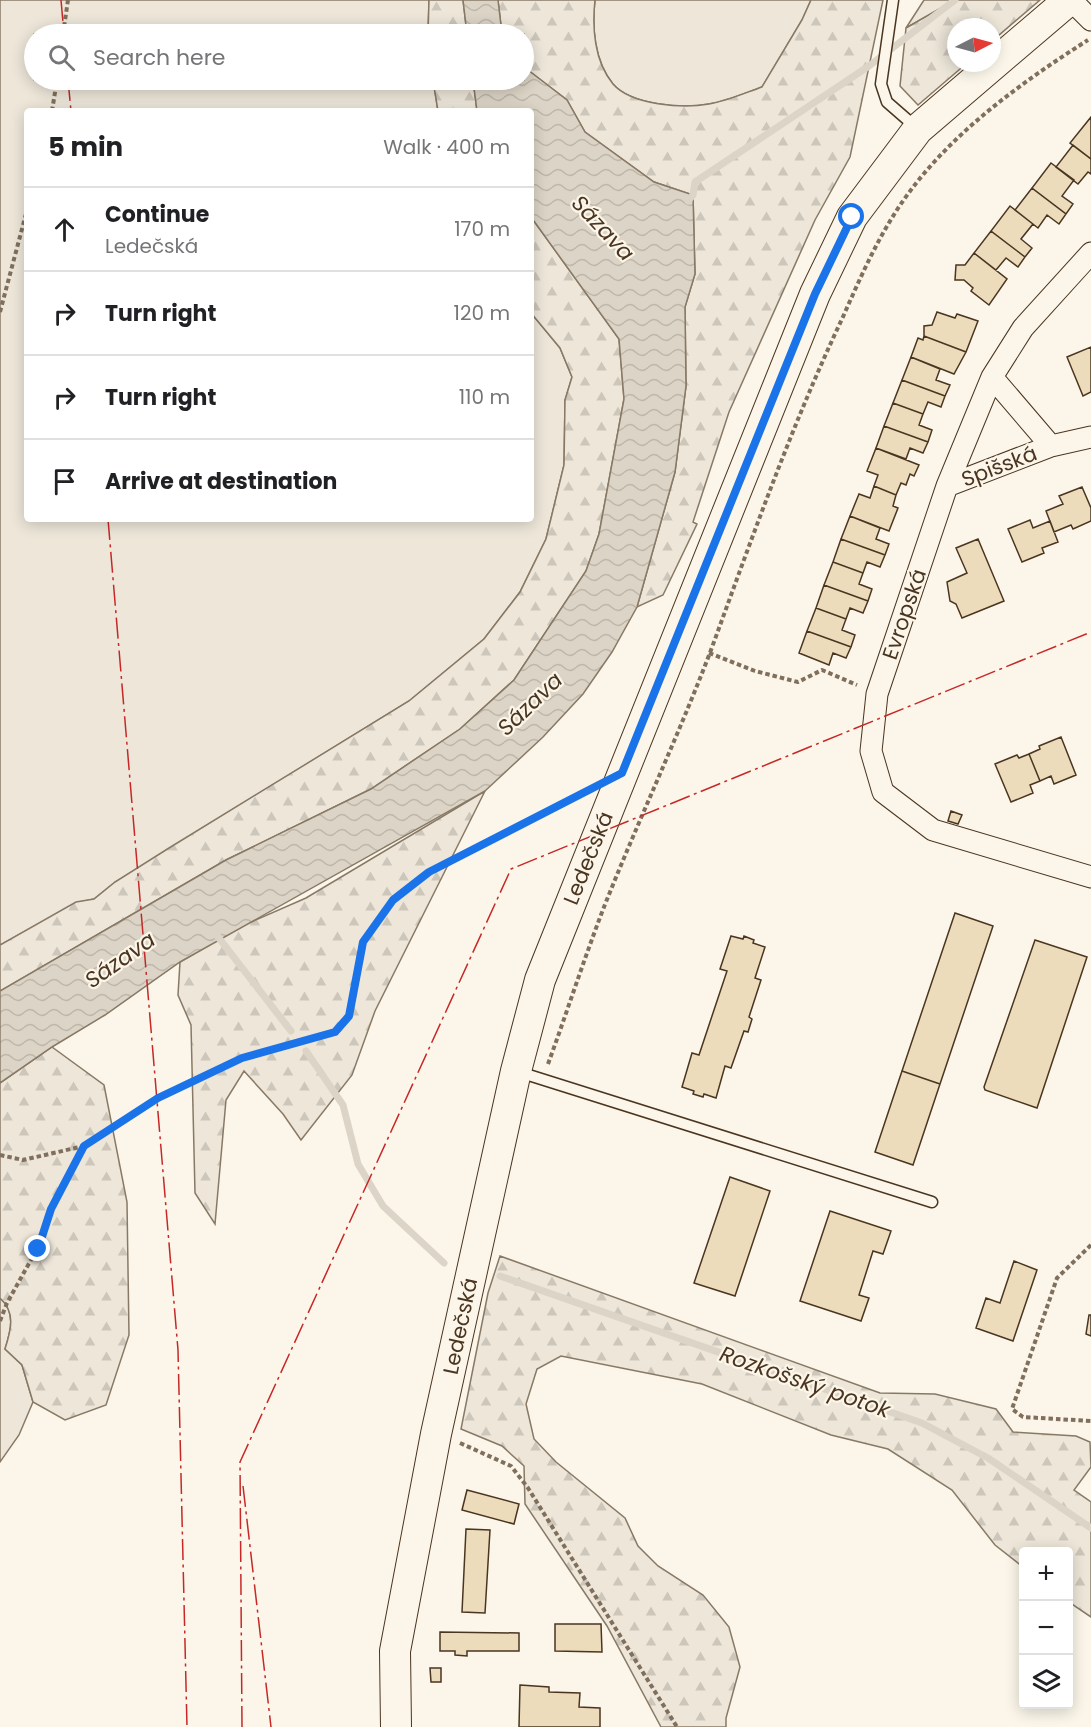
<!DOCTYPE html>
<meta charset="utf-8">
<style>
:root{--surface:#fff;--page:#f2f2f2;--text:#202124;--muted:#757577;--line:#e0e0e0}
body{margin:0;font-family:Poppins,sans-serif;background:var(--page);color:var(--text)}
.controls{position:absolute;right:18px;bottom:18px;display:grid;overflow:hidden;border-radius:6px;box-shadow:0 3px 15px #0003}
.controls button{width:54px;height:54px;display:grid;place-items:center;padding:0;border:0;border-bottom:2px solid var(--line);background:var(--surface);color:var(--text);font:30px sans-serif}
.compass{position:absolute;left:947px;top:18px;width:54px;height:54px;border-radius:50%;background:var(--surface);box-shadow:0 3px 15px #0003;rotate:84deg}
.stop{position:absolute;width:18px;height:18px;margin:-14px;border:4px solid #1a73e8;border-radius:50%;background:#fff}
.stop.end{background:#1a73e8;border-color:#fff;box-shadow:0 2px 6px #0008}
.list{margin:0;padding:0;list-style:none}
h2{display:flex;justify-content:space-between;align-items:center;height:78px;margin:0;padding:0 24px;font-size:26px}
h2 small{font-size:20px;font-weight:400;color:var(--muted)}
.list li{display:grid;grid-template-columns:39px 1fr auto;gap:18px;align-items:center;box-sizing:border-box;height:84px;padding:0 24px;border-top:2px solid var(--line)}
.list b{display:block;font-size:22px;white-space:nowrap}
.list p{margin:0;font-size:20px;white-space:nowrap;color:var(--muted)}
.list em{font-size:20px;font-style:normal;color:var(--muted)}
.icon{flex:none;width:33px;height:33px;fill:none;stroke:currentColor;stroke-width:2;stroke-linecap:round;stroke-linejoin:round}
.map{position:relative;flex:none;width:1091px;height:1727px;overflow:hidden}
.search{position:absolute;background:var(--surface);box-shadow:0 3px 15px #0003;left:24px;top:24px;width:510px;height:66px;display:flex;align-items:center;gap:15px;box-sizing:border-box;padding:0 21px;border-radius:33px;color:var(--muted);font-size:22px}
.panel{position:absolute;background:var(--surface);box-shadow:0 3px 15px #0003;left:24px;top:108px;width:510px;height:414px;border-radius:6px}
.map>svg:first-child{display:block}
</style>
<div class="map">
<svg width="1091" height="1727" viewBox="0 0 1091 1727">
<defs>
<pattern id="forest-firs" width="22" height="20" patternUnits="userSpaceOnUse" patternTransform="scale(1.5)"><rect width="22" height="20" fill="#ede6d9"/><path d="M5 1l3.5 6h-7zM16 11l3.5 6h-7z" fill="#cdc6ba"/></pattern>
<pattern id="water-waves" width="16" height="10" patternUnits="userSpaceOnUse" patternTransform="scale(1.5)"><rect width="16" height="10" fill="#dcd4c6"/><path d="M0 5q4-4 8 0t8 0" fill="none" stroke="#beb7aa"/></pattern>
</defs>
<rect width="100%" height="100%" fill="#fbf6e9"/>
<path fill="#ede6d9" stroke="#887966" stroke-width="1.5" d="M0,0H429L428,34H34V80H433L438,111H27V519H531V313L560,348L572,377L565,400L564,465L546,539L520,592L484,639L409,701L115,882L94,899L76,903L0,945Z
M595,0H811L802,20L762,87C745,93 727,101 709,104C683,109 631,105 613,84C594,61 592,27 595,0Z
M924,0H955L906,28Z
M0,1298C16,1312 11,1330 5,1349L22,1365L33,1402L19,1435L0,1462Z"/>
<path fill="url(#forest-firs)" stroke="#887966" stroke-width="1.5" d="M429,0H463L467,34H428Z
M498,0H595C592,27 594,61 613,84C631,105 683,109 709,104C727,101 745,93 762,87L802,20L811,0H883L850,157L815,220L729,412L693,522L697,524L663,595L637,607L675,472L686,386L685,307L695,274L693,195L654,182L585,132L567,100L524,67V34H502Z
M955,0H1040L992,41V27H956V63H967L918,105L900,86L906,28Z
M433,80H473L477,111H438Z
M531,217L619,339L624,399L599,534L586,571L514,680L460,729L371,789L226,860L0,991V945L76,902L94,899L115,882L169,848L409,701L484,639L520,592L546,539L564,465L565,400L572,377L560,348L531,313Z
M485,791L375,1011L352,1075L301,1140L283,1114L244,1071L226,1100L215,1224L195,1193L191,1025L178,995L180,962L233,930L306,898Z
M52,1047L104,1085L127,1202L129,1335L106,1405L65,1420L33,1402L22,1365L5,1349C11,1330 16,1312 0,1298V1083Z
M500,1256L880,1393L935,1394L996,1409L1013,1432L1076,1436L1090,1442L1091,1467L1074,1490L1091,1502V1617L1069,1602L1068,1552H1024L1023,1567L995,1545L952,1490L888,1449L831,1435L702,1384L561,1356L537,1369L526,1404L534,1439L556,1462L625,1518L638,1546L658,1566L703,1595L729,1627L740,1667L726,1718V1727H661L607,1626L525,1504L524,1466L502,1446L461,1429L488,1293Z"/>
<path fill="url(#water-waves)" stroke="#887966" stroke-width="1.5" d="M463,0H498L502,34H467Z
M524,67L567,100L585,132L654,182L693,195L695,274L685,307L686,386L675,472L637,607L612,652L583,694L543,737L485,791L180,962L105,1015L52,1047L0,1083V991L226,860L371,789L460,729L514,680L586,571L599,534L624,399L619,339L531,217V111H477L473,80H524Z"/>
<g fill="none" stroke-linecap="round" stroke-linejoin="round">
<path stroke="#dcd4c6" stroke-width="7" d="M688,201L693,195L695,182L869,66L955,0
M215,933L291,1031
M306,1051L343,1105L358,1164L383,1206L444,1263
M500,1276L922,1423L988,1458L1091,1528"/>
</g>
<path fill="#ecdcbc" stroke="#4a3520" stroke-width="1.5" d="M1091,117V159L1070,143Z
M1073,145L1091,159V174L1088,172L1078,184L1056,167Z
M1051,163L1074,180L1062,196L1073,204L1066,214L1032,188Z
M1032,188L1066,214L1059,224L1047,215L1038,228L1015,210Z
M1010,206L1033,224L1021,239L1032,248L1025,257L991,231Z
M991,231L1025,257L1018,267L1006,258L996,270L974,253Z
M974,253L1007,279L989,305L971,291L973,288L964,280H955L956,265H965Z
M937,312L955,318L957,314L978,321L966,352L924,336V326L932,325Z
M924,336L966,352L954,374L911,357L918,338L923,340Z
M1091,347V392L1083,396L1067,357Z
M911,357L940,369L936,380L950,385L945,396L902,380Z
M902,380L945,396L941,407L928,402L923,414L893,403Z
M893,403L923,414L919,425L932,430L928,442L884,426Z
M884,426L928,442L923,453L910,448L906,459L876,448Z
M876,448L919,465L914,476L910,474L906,485L901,483L896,495L874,486L878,475L867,471Z
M874,486L896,495L893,506L898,508L889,531L850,516L859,494L870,498Z
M1082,487L1091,508V521L1073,529L1071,525L1054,532L1046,511L1063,504L1059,496Z
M850,516L880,528L876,539L889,544L885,555L841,539Z
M1030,520L1033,528L1050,521L1058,542L1042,548L1044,553L1022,562L1008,529Z
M841,539L885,555L880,567L867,562L863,573L833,562Z
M978,539L1004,601L962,618L956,604L950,601L947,582L967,573L956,548Z
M833,562L863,573L859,584L872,589L868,601L824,585Z
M824,585L868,601L863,613L850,608L846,619L816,608Z
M816,608L846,619L842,630L855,635L851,647L807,631Z
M807,631L851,647L846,658L833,653L829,665L799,653Z
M1061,737L1076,775L1054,784L1051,776L1040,781L1029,754L1040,749L1039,746Z
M1029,754L1040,781L1030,785L1033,793L1011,802L995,764L1017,755L1019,758Z
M951,811L962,815L958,824L948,821Z
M955,913L993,926L940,1084L902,1071Z
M731,936L743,939L744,936L754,940L753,943L765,947L755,978L761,980L749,1017L752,1019L748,1032L744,1031L731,1068L725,1066L716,1098L704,1094L703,1097L693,1094L694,1091L682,1087L692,1053L699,1055L727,971L720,969Z
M1035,940L1087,957L1037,1108L985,1090L984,1087Z
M902,1071L940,1084L913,1165L875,1152Z
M730,1177L770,1191L735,1296L694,1283Z
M830,1211L891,1231L883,1254L873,1251L859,1295L869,1298L861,1321L800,1301Z
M1014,1261L1037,1270L1013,1341L976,1328L986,1298L1000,1303Z
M1089,1315H1091V1336L1086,1334Z
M467,1490L519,1504L514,1524L462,1510Z
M466,1529L490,1530L485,1613L462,1612Z
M555,1624H601L602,1652L555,1651Z
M440,1632L519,1633V1651H467V1656L455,1655V1651H440Z
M430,1668H441V1682H431Z
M520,1685L549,1687V1692L580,1693L579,1707L600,1708V1727H519Z"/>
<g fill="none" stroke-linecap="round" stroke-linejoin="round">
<g stroke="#4a3520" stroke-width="13">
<path id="lane" d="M893,0L881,84L887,102L918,129
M519,1072L932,1202"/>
</g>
<g stroke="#4a3520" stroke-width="23">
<path id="street" d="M1071,0L1091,20
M1091,253L1023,328L992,377L947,486L877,694L871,751L883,792L933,830L1091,877
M992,377L1051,446
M947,486L1051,446L1091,437"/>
</g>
<g stroke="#4a3520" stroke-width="32">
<path id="secondary" d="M396,1727L395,1651L436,1434L516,1071L540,980L815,294L852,217L918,129L1069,0"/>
</g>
<path stroke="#7f6f5c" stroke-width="4" stroke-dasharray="4.5 3" stroke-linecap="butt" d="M63,34L68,0
M52,111L57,80
M0,312L27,210
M709,653L755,671L798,682L822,670L857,685
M548,1064C567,1012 584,959 604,907C638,821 678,737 711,650C752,538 791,427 842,319C858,283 874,246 895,213C941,140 1016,86 1088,40
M0,1155L23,1160L84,1146L158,1098L242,1058L335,1032L349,1016L363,942L393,900L429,872L589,790
M1091,1245L1057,1278L1012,1409L1023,1417L1091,1421
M0,1321L7,1303L37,1249L51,1209L84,1147
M460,1443L511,1466L528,1488L677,1727"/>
<use href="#lane" stroke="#fbf6e9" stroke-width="10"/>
<use href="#street" stroke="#fbf6e9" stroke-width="21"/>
<use href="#secondary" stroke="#fbf6e9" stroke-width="30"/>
<path stroke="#c62828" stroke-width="1.5" stroke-dasharray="21 4.5 3 4.5" stroke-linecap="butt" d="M61,0L64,34
M68,80L71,111
M108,519L178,1350L187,1727
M243,1486L271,1727
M242,1727L240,1462L511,869L1091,632"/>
</g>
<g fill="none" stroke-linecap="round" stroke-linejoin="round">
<path stroke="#1a73e8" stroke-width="8" d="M38,1249L51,1209L84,1146L158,1098L242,1058L335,1032L349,1016L363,942L393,900L429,872L622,773L815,294L852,217"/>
</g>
<g text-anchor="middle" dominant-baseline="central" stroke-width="4.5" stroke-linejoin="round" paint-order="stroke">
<g font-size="21" fill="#4a3520" stroke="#fbf6e9">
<text transform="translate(999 466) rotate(-21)">Spišská</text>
<text transform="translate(904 614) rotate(-71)">Evropská</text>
<text transform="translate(588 858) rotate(-68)">Ledečská</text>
<text transform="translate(460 1326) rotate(-78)">Ledečská</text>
</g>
<g font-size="22" font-style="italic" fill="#4a3520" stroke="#fbf6e9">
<text transform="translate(603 228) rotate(47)">Sázava</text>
<text transform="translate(530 704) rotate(-44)">Sázava</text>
<text transform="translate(120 960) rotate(-35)">Sázava</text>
<text transform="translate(805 1382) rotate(19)">Rozkošský potok</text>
</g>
</g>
</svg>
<div class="controls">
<button>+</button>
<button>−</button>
<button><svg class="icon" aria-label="layers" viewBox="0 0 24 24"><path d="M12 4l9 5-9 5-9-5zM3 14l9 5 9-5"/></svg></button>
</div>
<svg class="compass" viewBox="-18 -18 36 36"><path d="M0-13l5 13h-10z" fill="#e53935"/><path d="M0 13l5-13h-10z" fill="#757577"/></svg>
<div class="stop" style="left:852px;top:217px"></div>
<div class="stop end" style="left:38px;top:1249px"></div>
<div class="search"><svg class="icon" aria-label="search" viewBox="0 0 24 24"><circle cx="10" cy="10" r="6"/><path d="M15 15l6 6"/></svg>Search here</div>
<section class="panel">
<h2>5 min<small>Walk · 400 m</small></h2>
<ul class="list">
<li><svg class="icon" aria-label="ahead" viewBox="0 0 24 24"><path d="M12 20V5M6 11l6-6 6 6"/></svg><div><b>Continue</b><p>Ledečská</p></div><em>170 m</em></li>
<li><svg class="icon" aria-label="right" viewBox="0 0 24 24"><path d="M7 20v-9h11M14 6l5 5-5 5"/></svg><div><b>Turn right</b></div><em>120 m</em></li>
<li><svg class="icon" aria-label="right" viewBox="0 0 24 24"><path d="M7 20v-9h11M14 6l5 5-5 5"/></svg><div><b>Turn right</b></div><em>110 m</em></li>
<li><svg class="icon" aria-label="arrive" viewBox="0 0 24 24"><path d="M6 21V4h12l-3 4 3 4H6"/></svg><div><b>Arrive at destination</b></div></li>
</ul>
</section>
</div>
